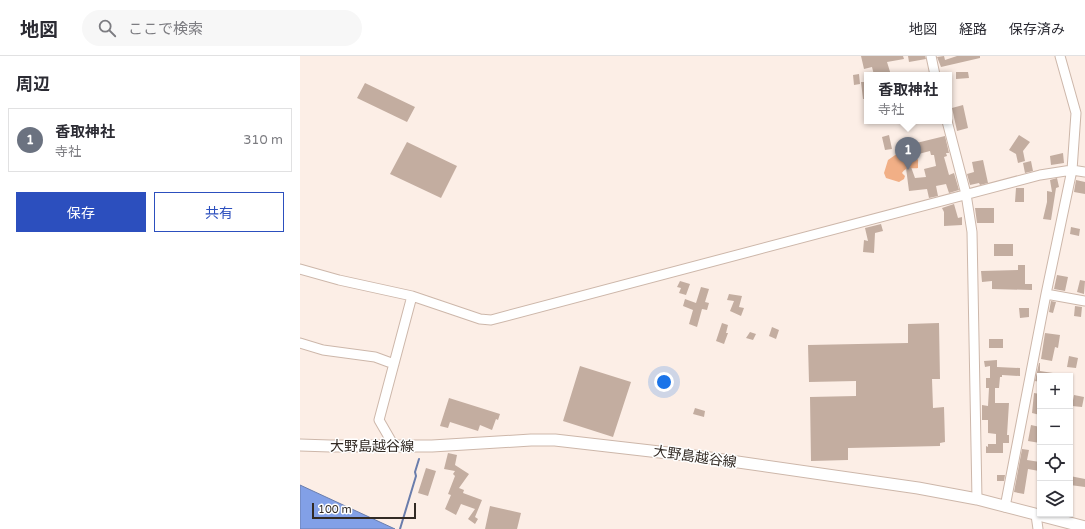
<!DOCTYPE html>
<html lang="ja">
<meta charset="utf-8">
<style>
:root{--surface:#fff;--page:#f7f7f7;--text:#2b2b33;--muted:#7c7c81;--line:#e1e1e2;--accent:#2c4fbe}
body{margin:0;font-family:"Varela Round","Noto Sans JP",sans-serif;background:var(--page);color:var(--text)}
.controls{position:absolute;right:12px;bottom:12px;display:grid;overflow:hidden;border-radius:0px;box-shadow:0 1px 3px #0004}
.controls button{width:36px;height:36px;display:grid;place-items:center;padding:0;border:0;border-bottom:1px solid var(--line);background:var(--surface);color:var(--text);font:20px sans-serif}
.scale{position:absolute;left:12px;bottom:10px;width:104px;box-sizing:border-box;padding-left:4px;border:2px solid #322a24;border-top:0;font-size:11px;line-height:14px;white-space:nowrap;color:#322a24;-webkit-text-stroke:3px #fff;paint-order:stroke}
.you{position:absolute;left:364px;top:326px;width:14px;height:14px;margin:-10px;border:3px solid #fff;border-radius:50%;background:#1a73e8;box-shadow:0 0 0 6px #1a73e833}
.badge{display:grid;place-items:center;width:26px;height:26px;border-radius:50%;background:var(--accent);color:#fff;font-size:13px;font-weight:700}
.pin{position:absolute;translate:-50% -33px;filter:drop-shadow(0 1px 2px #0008)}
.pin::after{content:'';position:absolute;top:21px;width:14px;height:12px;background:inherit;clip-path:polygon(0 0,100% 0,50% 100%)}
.popup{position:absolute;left:564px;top:16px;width:88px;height:52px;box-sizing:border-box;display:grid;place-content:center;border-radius:0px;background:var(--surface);filter:drop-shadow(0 1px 3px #0005);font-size:13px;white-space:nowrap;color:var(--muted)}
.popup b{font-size:15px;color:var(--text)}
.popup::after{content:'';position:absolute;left:50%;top:100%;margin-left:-8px;border:8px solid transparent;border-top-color:var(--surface)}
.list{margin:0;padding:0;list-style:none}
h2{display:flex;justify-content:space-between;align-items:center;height:52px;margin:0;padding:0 16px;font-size:17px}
h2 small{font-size:13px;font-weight:400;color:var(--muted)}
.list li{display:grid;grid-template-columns:26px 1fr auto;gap:12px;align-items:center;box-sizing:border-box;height:64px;margin:0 8px 8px;padding:0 8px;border:1px solid var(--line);border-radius:0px}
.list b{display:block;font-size:15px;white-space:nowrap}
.list p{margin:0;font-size:13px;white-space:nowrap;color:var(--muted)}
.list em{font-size:13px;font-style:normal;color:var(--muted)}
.actions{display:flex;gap:8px;padding:12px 16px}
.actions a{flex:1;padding:9px 0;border:1px solid var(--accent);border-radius:0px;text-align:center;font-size:14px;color:var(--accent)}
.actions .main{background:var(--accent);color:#fff}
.icon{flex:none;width:22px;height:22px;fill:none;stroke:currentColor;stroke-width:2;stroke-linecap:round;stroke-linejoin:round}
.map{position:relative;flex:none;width:785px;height:473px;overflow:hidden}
header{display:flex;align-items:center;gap:24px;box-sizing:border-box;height:56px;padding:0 20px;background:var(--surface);border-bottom:1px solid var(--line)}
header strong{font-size:19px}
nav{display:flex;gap:22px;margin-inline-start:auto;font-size:14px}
.search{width:280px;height:36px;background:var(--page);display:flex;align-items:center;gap:10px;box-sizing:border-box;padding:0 14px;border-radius:22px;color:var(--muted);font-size:15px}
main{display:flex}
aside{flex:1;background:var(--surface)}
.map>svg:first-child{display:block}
</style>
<header>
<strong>地図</strong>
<div class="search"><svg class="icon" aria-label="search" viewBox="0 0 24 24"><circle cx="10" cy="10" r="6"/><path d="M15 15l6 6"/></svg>ここで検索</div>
<nav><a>地図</a><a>経路</a><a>保存済み</a></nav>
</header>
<main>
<aside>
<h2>周辺<small></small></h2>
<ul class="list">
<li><span class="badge" style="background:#6b7280">1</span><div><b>香取神社</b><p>寺社</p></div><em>310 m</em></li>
</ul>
<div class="actions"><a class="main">保存</a><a>共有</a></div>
</aside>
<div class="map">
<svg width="785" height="473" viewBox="0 0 785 473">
<rect width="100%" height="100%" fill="#fceee6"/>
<path fill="#f1af86" d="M601,95L614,97L618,104V112C612,113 606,110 602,117L605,120L604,123L599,126L586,122L584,117L588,104Z"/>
<path fill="#82a0e7" stroke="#6a7dac" d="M0,429L95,473H0Z"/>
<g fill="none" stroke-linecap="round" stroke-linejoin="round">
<path stroke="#6a7dac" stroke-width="2" d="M100,473L116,420L115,416L119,403"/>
</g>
<path fill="#c3ada0" d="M561,0H603L604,3L587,6L591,19H574L572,11L564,13Z
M608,0H625L626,3L609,6Z
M644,0L645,4L657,0H680V2L641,11L637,1Z
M656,16H668L669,22L656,23Z
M559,18L560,28L554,29L553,19Z
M561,26H567V43H563Z
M65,27L115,51L107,66L57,42Z
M663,49L668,72L657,75L652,52Z
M589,79L592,93L585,94L582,81Z
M719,79L730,86L723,95L725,105L718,107L716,98L709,94Z
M645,80L649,97H646L647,100L644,101L649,119L654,117L659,134L649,137L646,128L636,130L638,140L629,142L627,133L609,135L606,112L611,111L615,122L626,121L624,113L636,110L634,99H631L630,95L607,101L604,90Z
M107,86L157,110L141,142L90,118Z
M763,97L764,107L751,109L750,100Z
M683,104L688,127L680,129L679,127L670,129L667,118L674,116L672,106Z
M731,105L733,115L725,117L723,107Z
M757,122L759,131L756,132L751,164L743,163L747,146V135L752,136L750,124Z
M776,124L785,126V138L774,136Z
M716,132H724V146H715Z
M654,148L658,162L662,161V169L644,170V156L642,152Z
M675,152H694V167H677Z
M581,168L583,175L575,177L574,197L563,196L564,184L568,185L565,172Z
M771,171L780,173L779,180L770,178Z
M694,188H713V200H694Z
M718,209H725V228H732V234L692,233V225L682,226L681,215L718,214Z
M757,219L768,221L765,235L754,233Z
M780,224L785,225L784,238L777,236Z
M380,225L390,228L386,239L379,237L381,232L377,231Z
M401,231L409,233L405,246L409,247L407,254L402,253L397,271L389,268L393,254L383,250L385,243L396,247Z
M429,238L442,240L439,251L444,252L441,260L430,255L434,245L427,244Z
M751,245L756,246L753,257L749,256Z
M775,250L782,251L781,261L774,260Z
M719,252H729V261L720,262Z
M422,267L428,269L426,277H428L424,288L416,285Z
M639,267L640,323H632L633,352L644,351L645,386L640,387V390L548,392V404L511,405L510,341L556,340V325L509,326L508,289L608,287V268Z
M472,271L479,274L476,283L469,280Z
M450,276L456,278L453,284L446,282Z
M745,277L760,279L758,292L755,291L752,305L741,303Z
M689,283H703V292H689Z
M769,300L778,302L776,312L767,311Z
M697,304V311L720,312V320L702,319V321H700L699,332H695V347H709L707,379H709V387H703V397H686V390L688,391V388H696V378L688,377V364H682V349L688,350L689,332H686V322H690V310L685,311L684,305Z
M739,307H740V315L753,317V320H740V326L735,325Z
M280,310L331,326L313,381L263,365Z
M734,337L740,338V359L732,357Z
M774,339L784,341L782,351L772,350Z
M149,342L200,358L198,364L196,363L192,374L180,369L178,375L150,366L148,372L140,370Z
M395,352L405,355L404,361L393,358Z
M731,369L740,371V387L728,385Z
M722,393L729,394L727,404L740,406L739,415L728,413L724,438L714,436Z
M148,397L157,399L155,409L169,418L159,432L164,434L163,437L182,444L175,461L178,463L175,468L168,463L175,453L161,448L156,459L145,453L151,439L148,438L155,420L153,418L155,415L144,413Z
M126,412L136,415L128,440L118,437Z
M697,419H705L704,425H697Z
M770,420L785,423V431L770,429Z
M190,450L221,457L217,473H185Z"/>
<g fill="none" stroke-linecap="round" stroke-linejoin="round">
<g stroke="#cdb7aa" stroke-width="11">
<path id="minor" d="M631,0L635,19
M647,65L666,138L672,176L677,443
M0,213L39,224L112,240L180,263L191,264L740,119L772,114L785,116
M746,238L785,245
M0,287L23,294L75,301L94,308
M94,390L79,364L112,240
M705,451L746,238L772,114L776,57L760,0
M736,459L738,473"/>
</g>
<g stroke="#cdb7aa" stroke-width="13">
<path id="major" d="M0,389L30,390H132L231,384H255L403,401L618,432L677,443L785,471"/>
</g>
<use href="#minor" stroke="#fff" stroke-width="9"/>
<use href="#major" stroke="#fff" stroke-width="11"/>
</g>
<g text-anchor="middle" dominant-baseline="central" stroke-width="3" stroke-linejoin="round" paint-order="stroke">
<g font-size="14" fill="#322a24" stroke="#fff">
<text x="72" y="390">大野島越谷線</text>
<text transform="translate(395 401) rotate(8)">大野島越谷線</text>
</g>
</g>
</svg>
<div class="controls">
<button>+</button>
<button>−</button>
<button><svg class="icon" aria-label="locate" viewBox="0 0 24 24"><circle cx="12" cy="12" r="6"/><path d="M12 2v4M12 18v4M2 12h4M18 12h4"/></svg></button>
<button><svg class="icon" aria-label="layers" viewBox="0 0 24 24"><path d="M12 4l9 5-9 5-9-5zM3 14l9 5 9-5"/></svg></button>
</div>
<div class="scale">100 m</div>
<div class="you"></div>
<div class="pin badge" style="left:608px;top:114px;background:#6b7280">1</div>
<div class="popup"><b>香取神社</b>寺社</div>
</div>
</main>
